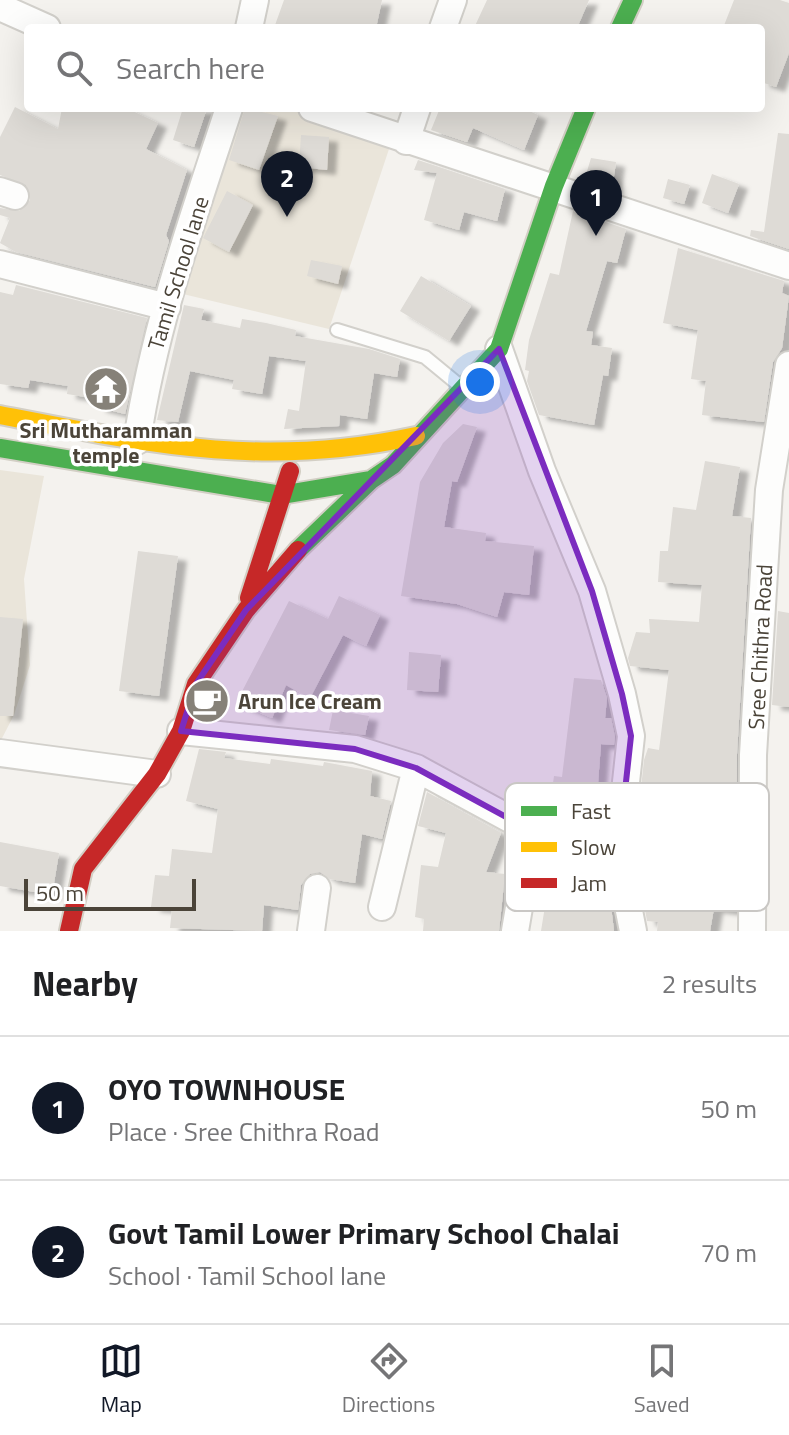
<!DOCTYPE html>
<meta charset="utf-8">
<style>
:root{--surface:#fff;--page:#f6f6f6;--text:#202124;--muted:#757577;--line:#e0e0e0;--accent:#111827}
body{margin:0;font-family:"Titillium Web",sans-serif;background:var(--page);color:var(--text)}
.scale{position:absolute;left:24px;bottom:20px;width:172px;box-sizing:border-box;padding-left:8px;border:4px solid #4b4439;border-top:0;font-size:22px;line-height:28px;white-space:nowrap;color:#4b4439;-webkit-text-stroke:6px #fff;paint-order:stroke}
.you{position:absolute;left:480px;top:382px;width:28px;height:28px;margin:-20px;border:6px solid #fff;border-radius:50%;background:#1a73e8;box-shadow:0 0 0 12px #1a73e833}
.badge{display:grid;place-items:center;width:52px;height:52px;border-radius:50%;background:var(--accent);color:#fff;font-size:26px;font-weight:700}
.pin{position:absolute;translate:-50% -66px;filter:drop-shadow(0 2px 4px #0008)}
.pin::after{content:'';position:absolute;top:42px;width:28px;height:24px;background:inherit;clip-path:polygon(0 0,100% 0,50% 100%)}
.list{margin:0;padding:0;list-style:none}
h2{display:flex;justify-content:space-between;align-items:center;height:104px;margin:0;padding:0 32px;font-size:34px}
h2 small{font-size:26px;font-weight:400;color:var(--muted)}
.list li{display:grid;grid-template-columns:52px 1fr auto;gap:24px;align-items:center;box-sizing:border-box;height:144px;padding:0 32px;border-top:2px solid var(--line)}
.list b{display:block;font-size:30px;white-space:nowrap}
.list p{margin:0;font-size:26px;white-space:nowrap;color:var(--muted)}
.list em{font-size:26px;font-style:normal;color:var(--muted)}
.icon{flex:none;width:44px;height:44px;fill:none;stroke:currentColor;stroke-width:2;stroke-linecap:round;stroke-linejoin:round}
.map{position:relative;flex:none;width:789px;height:931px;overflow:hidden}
.search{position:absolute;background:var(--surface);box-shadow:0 8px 32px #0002;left:24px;right:24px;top:24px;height:88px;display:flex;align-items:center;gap:20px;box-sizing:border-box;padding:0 28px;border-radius:8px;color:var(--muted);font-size:30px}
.sheet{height:392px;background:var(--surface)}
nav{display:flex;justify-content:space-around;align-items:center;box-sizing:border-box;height:112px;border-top:2px solid var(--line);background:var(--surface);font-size:22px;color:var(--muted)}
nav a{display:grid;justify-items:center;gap:4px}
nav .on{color:var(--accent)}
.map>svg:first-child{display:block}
</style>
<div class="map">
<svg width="789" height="931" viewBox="0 0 789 931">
<defs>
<filter id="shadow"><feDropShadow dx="9" dy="5" stdDeviation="2" flood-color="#0004"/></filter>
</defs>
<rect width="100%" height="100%" fill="#f4f2ee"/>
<path fill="#eae5da" d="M242,108H315L392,140L329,329L183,294Z
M0,470L44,476L24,579L30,665L14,715L0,742Z"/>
<path fill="#dedbd6" filter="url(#shadow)" d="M284,0H382L376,28H274Z
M487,0H589L577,28H474Z
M734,0H780L789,3V53L776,87L761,82V28H723Z
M15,107L58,129L62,108H126L158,123L146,149L187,170L166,235L169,241L155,287L16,252L0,243L10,218L0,215V208L19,211L30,200L26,185L0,175V137Z
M183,108H207L194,147L173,140Z
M245,108L278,116L259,170L229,160Z
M440,108H522L538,115L524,150L473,128L467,142L431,130Z
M778,133L789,134V249L750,236L751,230L764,232Z
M301,135L329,137L327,170L299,167Z
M591,158L616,162L612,190L584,181Z
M418,160L505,189L497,221L464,212L459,230L424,220L437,173L414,170Z
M712,174L739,184L728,213L702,203Z
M668,179L690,185L684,204L663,198Z
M227,191L253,205L229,252L203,238Z
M573,211L626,229L617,263L607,261L586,331L593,332L591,345L612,348L608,376L603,375L594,425L539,415L527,381L529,371L525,370L529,340L550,273L559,275Z
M678,248L784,281L782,293L789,296L782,348L773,362L764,422L702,415L706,381L691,379L698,330L663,323Z
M311,260L342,266L338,284L307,276Z
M421,276L471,306L449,341L400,311Z
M16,285L147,318L125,414L97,407L98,399L67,394L68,386L30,380L28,388L0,384V292L13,295Z
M184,305L204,309L201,320L240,328L242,319L266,323L296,330L295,336L369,349L400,359L397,377L374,373L367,419L340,415L339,426L284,429L288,409L299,411L306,361L269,356L262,394L232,389L234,380L190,371L178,422L157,420Z
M463,424L477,427L457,482L452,481L444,527L486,533L485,541L534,546L529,595L504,592L497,617L457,604L401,596L420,482L443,443Z
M705,461L740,467L732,516L751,518L737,754L736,911L714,908L710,931H657L658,922L647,921L640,882L650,837L636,835L644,760L648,748L659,750L669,670L630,666L628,658L636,632L650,633L649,619L699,622L702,585L658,582L660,551H668L673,507L696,510Z
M138,551L178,556L159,696L119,691Z
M339,596L380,615L366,646L343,635L310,698L286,685L272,718L236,703L289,601L328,619Z
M778,611L789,613V707L772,705Z
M0,617L23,619L13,716H0Z
M409,652L441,655L438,692L407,690Z
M574,678L601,680L607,698L605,718H611L615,737L614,745L601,744L598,783L610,785L605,830L548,819L554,776L562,777Z
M333,710L369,716L365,735L329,730Z
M199,749L226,752L224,758L270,764L271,759L323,766L324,762L372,771L370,796L391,801L382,839L362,834L355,883L330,879L320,872L310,874L301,885L298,910L264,905L262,931L170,928L172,909L151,907L155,875L169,876L172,849L212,853L218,809L186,801Z
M427,792L501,833L486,872L505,874L499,931H423L424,919L415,917L421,865L438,867L446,833L418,826Z
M0,842L59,853L52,895L0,886Z
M551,869L592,875L589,895L610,898L614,931H541Z"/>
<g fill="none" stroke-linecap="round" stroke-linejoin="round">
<g stroke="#d2d0cb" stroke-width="16">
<path id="lane" d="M337,330L425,357L459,385"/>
</g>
<g stroke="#d2d0cb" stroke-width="30">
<path id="street" d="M0,7L47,28
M249,28L255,0
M443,28L453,0
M312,108L789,266
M406,141L417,108
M0,191L15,196
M0,264L167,307
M499,349L542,471L592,591L622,694L631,736L618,855
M137,441C154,327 193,218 229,108
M181,731L355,749L416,768L532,831L618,855L633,931
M0,753L157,774
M382,907L416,768
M311,931L317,888
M515,931L532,831
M752,931L753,755L769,490L789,365"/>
</g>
<g stroke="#d3cfc5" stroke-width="22">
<path id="fast" d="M620,28L633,0
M0,448L281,495L371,480L393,465L499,349L554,186L586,108
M298,550L371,480"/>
</g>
<g stroke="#d3cfc5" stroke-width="22">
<path id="slow" d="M0,415C149,444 264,469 416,436"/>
</g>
<g stroke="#d3cfc5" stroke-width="22">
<path id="jam" d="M249,598L290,471
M69,931L83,869L157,774L181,731L196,684L246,610L298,550"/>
</g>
<use href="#lane" stroke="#fdfdfc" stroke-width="12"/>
<use href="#street" stroke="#fdfdfc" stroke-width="26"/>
<use href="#fast" stroke="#4caf50" stroke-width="18"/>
<use href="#slow" stroke="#ffc107" stroke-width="18"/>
<use href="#jam" stroke="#c62828" stroke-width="18"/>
</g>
<path fill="#7b2cbf" fill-opacity="0.2" stroke="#7b2cbf" stroke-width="6" stroke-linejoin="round" d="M499,349L592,591L622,694L631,736L618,855L532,831L416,768L355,749L181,731L196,684L246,610Z"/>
<defs>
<g id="temple-disc" transform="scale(2.3)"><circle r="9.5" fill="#868178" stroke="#fff"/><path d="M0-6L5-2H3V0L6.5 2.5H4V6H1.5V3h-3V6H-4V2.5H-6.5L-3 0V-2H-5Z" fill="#fff"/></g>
<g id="cafe-disc" transform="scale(2.3)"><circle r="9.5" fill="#868178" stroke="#fff"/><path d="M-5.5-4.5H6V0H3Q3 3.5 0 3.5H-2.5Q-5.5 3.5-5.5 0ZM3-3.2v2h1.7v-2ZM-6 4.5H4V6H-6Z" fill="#fff"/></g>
</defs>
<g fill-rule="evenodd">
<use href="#temple-disc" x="106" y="389"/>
<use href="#cafe-disc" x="207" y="701"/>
</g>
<g text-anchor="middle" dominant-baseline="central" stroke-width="7" stroke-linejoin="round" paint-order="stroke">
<g font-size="22" fill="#4b4439" stroke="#fff">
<text transform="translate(178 273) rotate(-73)">Tamil School lane</text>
<text transform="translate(760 647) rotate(-87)">Sree Chithra Road</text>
</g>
<g font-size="22" font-weight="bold" fill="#4b4439" stroke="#fff">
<text x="106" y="430">Sri Mutharamman<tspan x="106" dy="25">temple</tspan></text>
<text x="238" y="701" text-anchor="start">Arun Ice Cream</text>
</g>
</g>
<rect x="505" y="783" width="264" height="128" rx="12" fill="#fff" stroke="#c9c7c4" stroke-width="2"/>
<rect x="521" y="806" width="36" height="10" fill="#4caf50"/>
<rect x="521" y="842" width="36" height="10" fill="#ffc107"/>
<rect x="521" y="878" width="36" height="10" fill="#c62828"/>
<g font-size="22" fill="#4b4439">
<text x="571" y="819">Fast</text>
<text x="571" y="855">Slow</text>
<text x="571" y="891">Jam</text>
</g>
</svg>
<div class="scale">50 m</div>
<div class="you"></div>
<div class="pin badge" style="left:596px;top:236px">1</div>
<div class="pin badge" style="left:287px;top:217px">2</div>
<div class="search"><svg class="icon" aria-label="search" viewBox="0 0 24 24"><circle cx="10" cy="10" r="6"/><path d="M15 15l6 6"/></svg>Search here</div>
</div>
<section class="sheet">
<h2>Nearby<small>2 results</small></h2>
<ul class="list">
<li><span class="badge">1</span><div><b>OYO TOWNHOUSE</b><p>Place · Sree Chithra Road</p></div><em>50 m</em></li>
<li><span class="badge">2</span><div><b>Govt Tamil Lower Primary School Chalai</b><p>School · Tamil School lane</p></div><em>70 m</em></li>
</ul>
</section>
<nav>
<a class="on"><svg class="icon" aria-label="map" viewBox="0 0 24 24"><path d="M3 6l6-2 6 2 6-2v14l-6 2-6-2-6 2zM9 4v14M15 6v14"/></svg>Map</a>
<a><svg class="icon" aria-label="directions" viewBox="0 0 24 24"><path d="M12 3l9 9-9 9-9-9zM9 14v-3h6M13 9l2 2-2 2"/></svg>Directions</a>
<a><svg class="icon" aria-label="saved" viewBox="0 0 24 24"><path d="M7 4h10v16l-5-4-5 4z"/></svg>Saved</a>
</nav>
